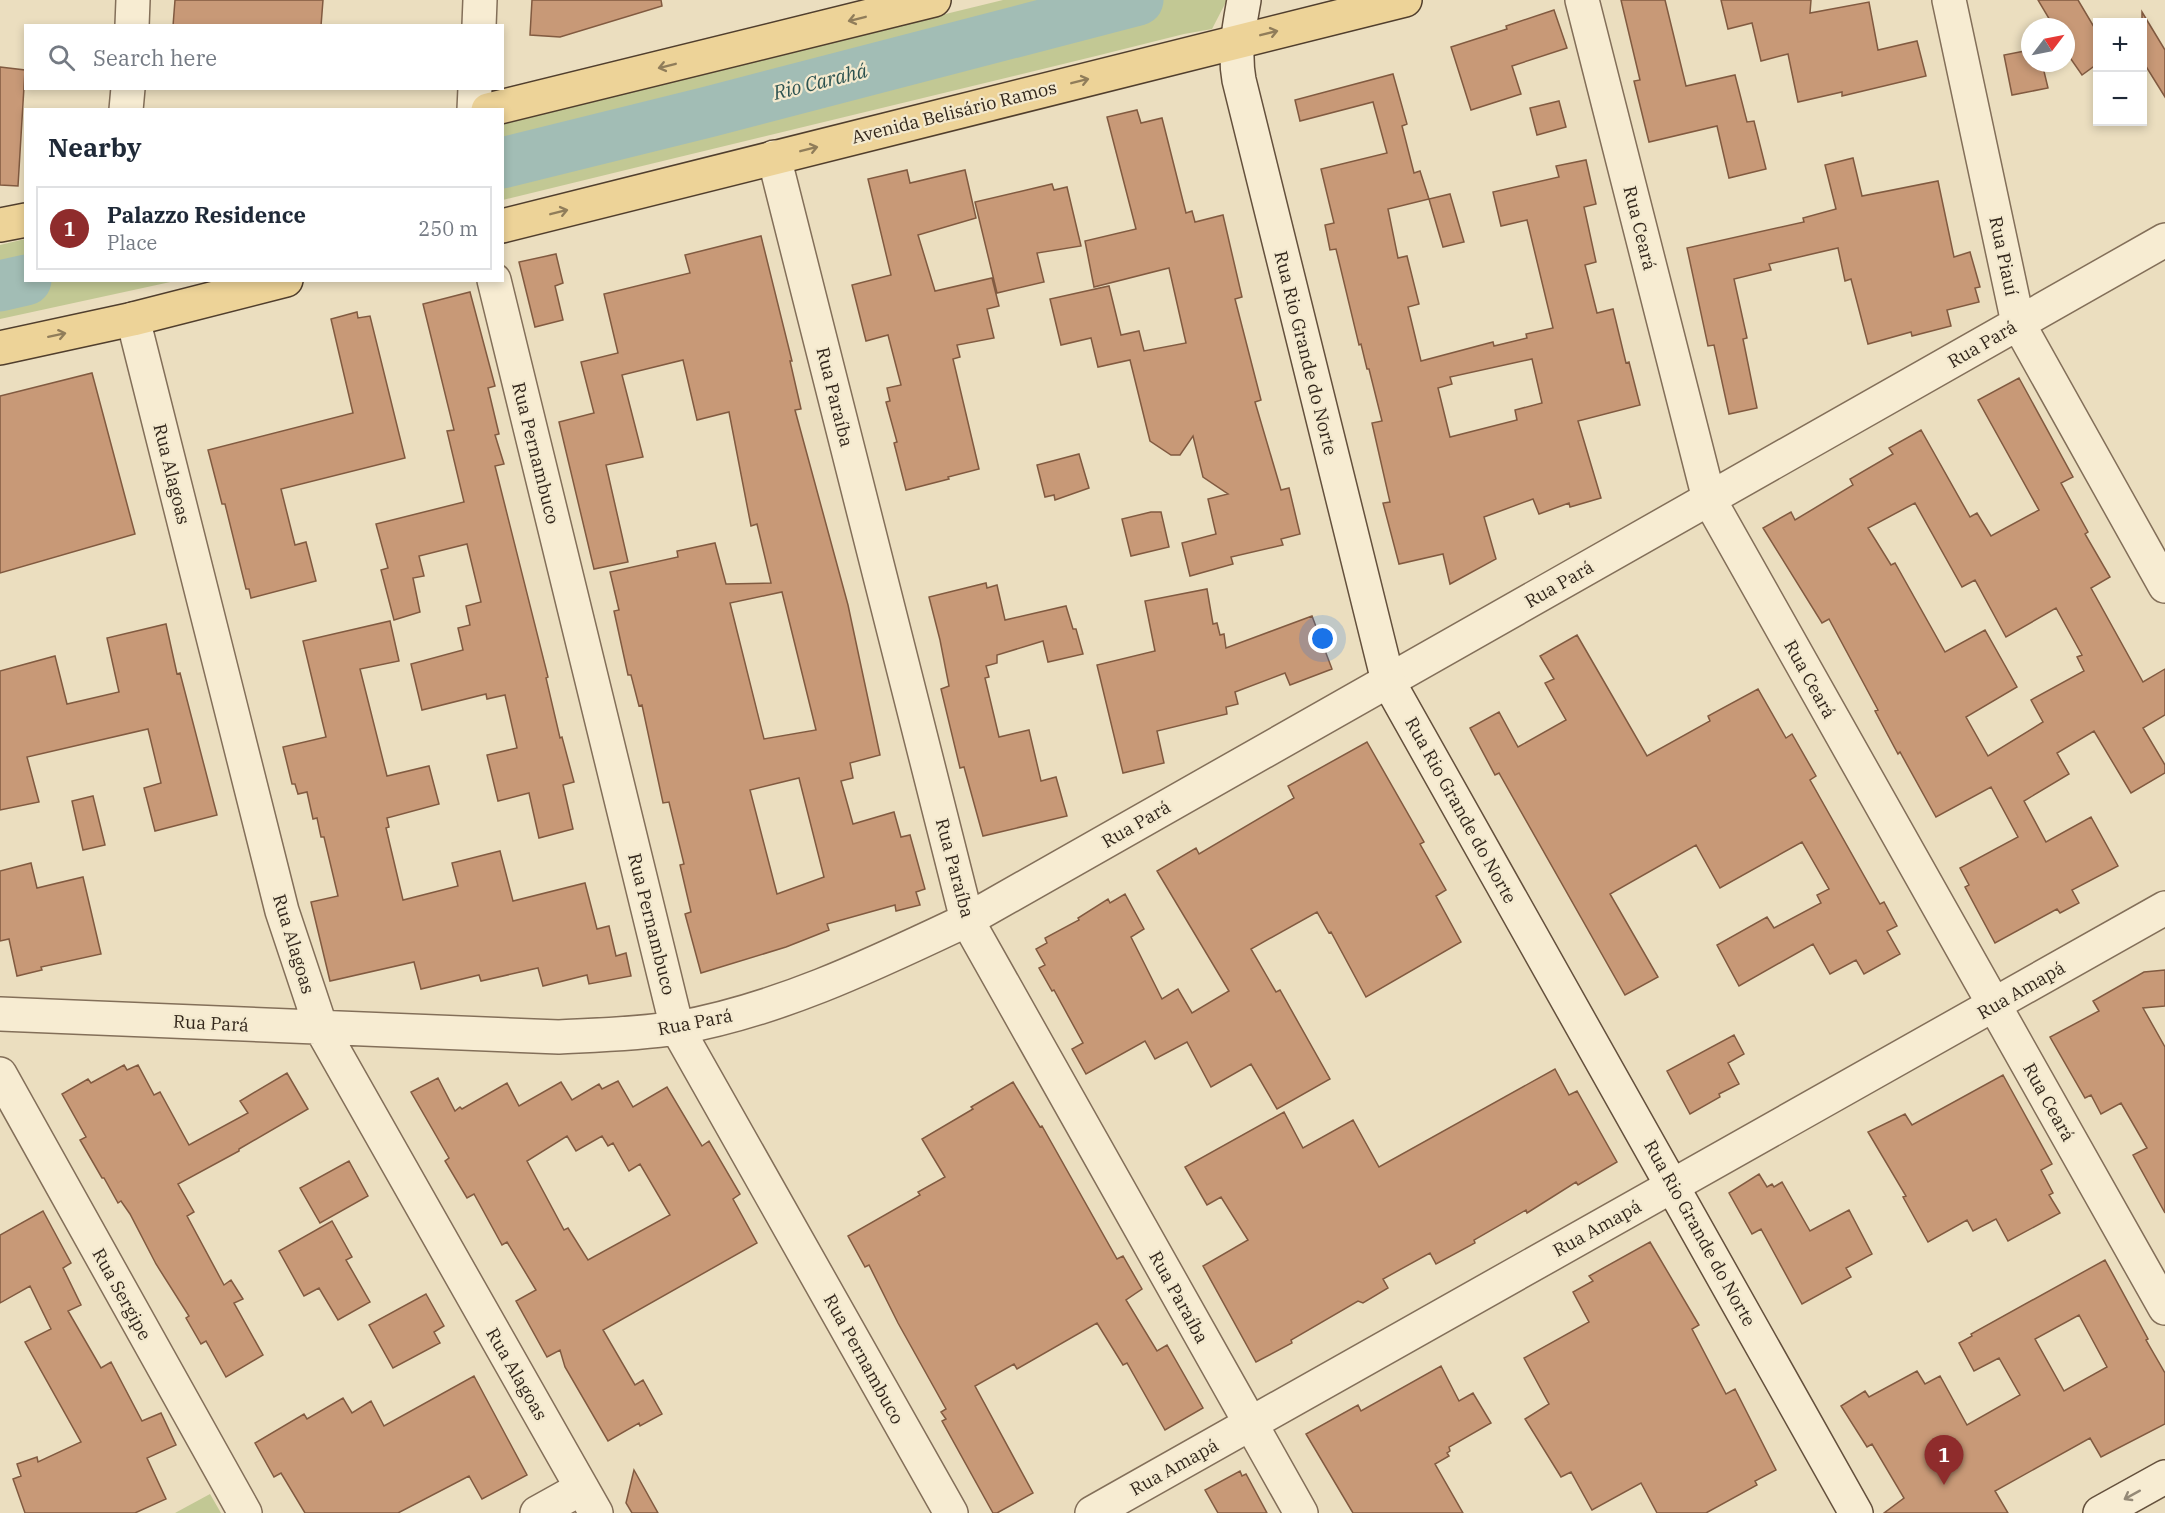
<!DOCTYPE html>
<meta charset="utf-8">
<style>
:root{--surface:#fff;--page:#f6f6f7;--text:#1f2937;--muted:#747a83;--line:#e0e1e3;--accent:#8f2c2c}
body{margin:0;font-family:"IBM Plex Serif",serif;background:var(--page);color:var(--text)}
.controls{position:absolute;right:18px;top:18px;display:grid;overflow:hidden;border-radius:0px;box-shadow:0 3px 9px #0003}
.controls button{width:54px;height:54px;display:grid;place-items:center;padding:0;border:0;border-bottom:2px solid var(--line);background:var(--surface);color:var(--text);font:30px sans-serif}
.compass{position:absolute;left:2021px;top:18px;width:54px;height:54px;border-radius:50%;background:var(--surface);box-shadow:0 3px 9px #0003;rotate:58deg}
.you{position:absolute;left:1323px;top:639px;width:21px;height:21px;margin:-15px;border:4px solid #fff;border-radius:50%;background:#1a73e8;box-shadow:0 0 0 9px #1a73e833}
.badge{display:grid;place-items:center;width:39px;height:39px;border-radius:50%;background:var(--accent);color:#fff;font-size:20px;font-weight:700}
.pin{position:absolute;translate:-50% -50px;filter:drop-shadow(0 2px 3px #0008)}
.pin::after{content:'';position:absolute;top:32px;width:21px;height:18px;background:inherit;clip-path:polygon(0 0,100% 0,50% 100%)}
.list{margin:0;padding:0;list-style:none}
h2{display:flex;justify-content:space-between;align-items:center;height:78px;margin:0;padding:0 24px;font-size:26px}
h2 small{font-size:20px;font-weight:400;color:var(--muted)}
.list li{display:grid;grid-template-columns:39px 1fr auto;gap:18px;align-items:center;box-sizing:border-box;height:84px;margin:0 12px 12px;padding:0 12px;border:2px solid var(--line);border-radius:0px}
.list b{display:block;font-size:22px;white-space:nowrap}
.list p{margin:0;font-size:20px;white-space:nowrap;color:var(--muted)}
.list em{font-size:20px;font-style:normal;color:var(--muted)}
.icon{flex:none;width:33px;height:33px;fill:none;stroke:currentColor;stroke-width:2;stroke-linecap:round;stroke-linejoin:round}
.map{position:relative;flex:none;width:2165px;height:1513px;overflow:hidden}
.search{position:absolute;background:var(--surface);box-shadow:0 3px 9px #0003;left:24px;top:24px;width:480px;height:66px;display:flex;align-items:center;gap:15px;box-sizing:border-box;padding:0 21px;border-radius:0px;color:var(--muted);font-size:22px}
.panel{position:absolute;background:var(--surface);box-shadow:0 3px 9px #0003;left:24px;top:108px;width:480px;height:174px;border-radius:0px}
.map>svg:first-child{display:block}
</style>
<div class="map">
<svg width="2165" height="1513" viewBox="0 0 2165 1513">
<rect width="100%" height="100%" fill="#ebdebf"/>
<path fill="#c2c894" d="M1003,0H1227L1212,29L1184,34C957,91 730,144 503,200L502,122Z
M25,239L26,280L175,281L0,319V245Z
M210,1494L221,1513H175Z"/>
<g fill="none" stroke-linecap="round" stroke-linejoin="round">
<path stroke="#a2bdb5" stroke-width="51" d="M502,163L708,112L1138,0
M0,286L26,280"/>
</g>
<path fill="#c89977" stroke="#815a40" stroke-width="1.5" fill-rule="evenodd" d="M175,0H323L321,26H173Z
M532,0H661L662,6L560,37L530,35Z
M1621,0H1665L1686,86L1735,75L1747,122L1754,121L1766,169L1729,178L1717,126L1649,142L1634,81L1640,80Z
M1721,0H1811L1810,13L1869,2L1878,50L1917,41L1926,76L1842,96V92L1798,102L1788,54L1761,61L1752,23L1728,29Z
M2038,0H2078L2097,32V64L2082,75L2066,52V27H2054Z
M1554,10L1567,48L1512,66L1521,94L1471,110L1451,47L1507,29L1506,26Z
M2142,12L2165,50V97L2142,60Z
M2030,50V63H2042L2048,88L2012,95L2004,55Z
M0,67L25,70L18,186L0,185Z
M1393,74L1407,124L1402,126L1414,173L1420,171L1429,199L1388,209L1398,258L1407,256L1419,304L1408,307L1421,361L1493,342L1494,346L1527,338L1526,334L1553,328L1527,220L1501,226L1493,192L1559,177L1556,166L1586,160L1596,204L1584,207L1596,262L1585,265L1597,313L1613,309L1626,363L1629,362L1640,405L1578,421L1601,498L1570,507L1569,503L1539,514L1533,499L1484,517L1496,559L1450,584L1443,554L1399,564L1383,503L1390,502L1372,423L1382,421L1369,369H1367L1361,344L1359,345L1336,249L1330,250L1325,225L1334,223L1321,169L1387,153L1373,102L1300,121L1295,100ZM1532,359L1542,403L1515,410L1517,420L1450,437L1438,388L1452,384L1450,377Z
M1559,101L1566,127L1537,135L1530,108Z
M1137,110L1141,123L1162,118L1186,213L1192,211L1195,222L1223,215L1242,297L1235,299L1261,400L1255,402L1281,490L1289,488L1300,534L1281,539L1283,545L1231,557L1233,564L1190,576L1182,543L1216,534L1208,499L1228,494L1203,477L1193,436L1180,455H1171L1150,441L1130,360L1098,367L1091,338L1061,345L1050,299L1109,286L1121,335L1139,331L1144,351L1186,343L1169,268L1094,287L1085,241L1136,229L1107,117Z
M1853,158L1862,196L1938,181L1954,257L1970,252L1980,287L1975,288L1979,302L1947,310L1951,326L1912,336L1911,332L1868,344L1851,279L1845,281L1838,248L1769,264L1771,270L1734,279L1747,338L1743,339L1757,408L1729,414L1714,345L1708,346L1687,248L1804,222L1803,218L1836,209L1825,165Z
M907,170L910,183L965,170L976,218L918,235L935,291L992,278L999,306L987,309L994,338L957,345L960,357L953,359L979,469L948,477L949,479L906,490L894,443L897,442L886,402L890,401L887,388L901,385L888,335L866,341L852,285L891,275L868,179Z
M1052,184L1054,190L1067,187L1081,246L1037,253L1044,282L997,293L975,202Z
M1450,194L1464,242L1443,247L1429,199Z
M761,236L792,361H790L801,409L795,410L848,605L880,755L850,763L853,778L841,781L853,824L894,812L901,837L910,835L925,889L916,892L920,905L896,911L895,905L827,924L829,930L786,947L701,973L685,914L691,912L680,865L684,864L669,802L663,803L642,705L639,706L631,675H628L614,611L619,610L610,572L678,557L677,551L715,543L726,584L771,583L757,524L751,526L729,412L697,420L683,360L622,375L643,457L606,465L628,562L594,569L559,422L594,413L581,362L618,353L604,294L690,273L685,255ZM782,592L816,730L764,739L730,603ZM799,778L824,877L777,894L750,790Z
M556,254L563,283L555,286L563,320L535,327L519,262Z
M470,292L495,386L488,388L499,434L495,435L504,464L495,466L548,677L546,678L560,738L562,737L574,782L563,785L573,829L539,838L529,793L498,801L487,755L517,748L505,695L487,699L486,694L422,710L411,664L463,650L458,628L470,625L466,606L481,602L467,544L419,556L424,576L413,578L420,612L394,620L381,570L388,568L376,524L464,502L447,431L454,430L423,304Z
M357,312L358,318L370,316L405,458L281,489L295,545L306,542L316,581L251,598L249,589H246L225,504H222L208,450L353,413L331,319Z
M92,373L135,534L0,573V396Z
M2019,378L2073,477L2061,483L2088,532L2085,534L2110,577L2091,588L2143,682L2165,669V715L2143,728L2165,765V773L2131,793L2094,731L2057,753L2069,774L2024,801L2046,842L2091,817L2118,866L2072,890L2079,903L2060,913L2057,909L1995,943L1965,887L1969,885L1960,868L2018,837L1991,787L1936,817L1900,752L1898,754L1875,711L1878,710L1829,619L1822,623L1763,528L1791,512L1795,520L1853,485L1850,479L1893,454L1889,448L1921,430L1970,517L1977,513L1991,536L2039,510L1978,400ZM1915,503L1962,587L1975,580L2006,637L2056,608L2082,655L2077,657L2084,671L2031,700L2043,722L1988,756L1966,717L2017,687L1985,630L1945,652L1895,563L1891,565L1868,528Z
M1079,454L1089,488L1055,500L1054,495L1045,497L1037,465Z
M1151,512H1161L1169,547L1131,556L1122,519Z
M986,583L987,588L997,585L1005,620L1066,606L1073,629H1076L1083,654L1048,662L1043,641L997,655V663L986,666L989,677L985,678L999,737L1029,730L1041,781L1056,777L1067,816L983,836L964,767L960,768L941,689L949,686L940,640L929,597Z
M1207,589L1213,624L1217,623L1220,635L1224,634L1226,648L1312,616L1332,669L1290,685L1285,673L1235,692L1238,704L1226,707L1227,714L1157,731L1164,763L1123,773L1097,665L1155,651L1145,601Z
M390,621L399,661L360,669L387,776L429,766L439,804L387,818L389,827L386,828L403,900L458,886L452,863L500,851L513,901L585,883L597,929L609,926L616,956L626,953L631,976L589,984L587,975L543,986L538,968L481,981L479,975L421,989L414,962L330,981L311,902L338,896L324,837H321L317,818L313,819L307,792L298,794L295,784H292L283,747L326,737L303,641Z
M166,624L177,674L180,673L217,815L155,831L144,788L161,783L148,729L27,757L39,802L0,810V671L55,656L67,704L119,692L107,638Z
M1577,635L1647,756L1710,721L1708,716L1758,689L1786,738L1792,734L1816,776L1810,780L1880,904L1884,902L1897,926L1887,931L1900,954L1864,974L1856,960L1830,974L1813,944L1739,986L1717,945L1767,917L1774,928L1821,903L1817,895L1829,889L1802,842L1720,888L1696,845L1610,894L1658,977L1625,995L1499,773L1495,775L1470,728L1499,712L1518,747L1566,720L1545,683L1554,679L1540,656Z
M1367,742L1424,842L1420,844L1446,890L1436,896L1461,942L1366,997L1331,932L1329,933L1317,912L1251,949L1276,992L1280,990L1330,1079L1277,1109L1251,1064L1211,1087L1187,1042L1155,1059L1145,1041L1086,1074L1072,1049L1083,1043L1054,990L1052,991L1039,968L1045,965L1036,949L1047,943L1045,938L1079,920L1078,918L1108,899L1110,903L1125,894L1144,929L1131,937L1162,999L1178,989L1192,1013L1229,991L1157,871L1196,848L1199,854L1294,798L1288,786Z
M93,796L105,845L83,850L72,801Z
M31,863L37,888L83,877L101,954L41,967L42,970L17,976L9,939L0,941V871Z
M2165,970V1006L2143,1008L2165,1047V1213L2133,1155L2147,1148L2121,1103L2101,1114L2091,1095L2085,1098L2050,1037L2099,1011L2093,1001L2144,972Z
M1734,1035L1744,1054L1728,1063L1739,1084L1719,1094L1720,1097L1690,1114L1667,1071Z
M124,1065L127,1070L138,1065L154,1095L160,1092L189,1145L248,1113L240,1101L287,1073L308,1109L239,1149V1151L178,1184L194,1212L187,1216L224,1285L231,1280L243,1299L234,1303L263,1355L226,1377L206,1341L201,1344L186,1318L189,1316L156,1264L130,1214L121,1201L118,1203L104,1178H102L80,1140L86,1137L62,1094L88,1079L91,1083Z
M1555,1069L1569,1095L1577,1091L1617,1162L1578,1185L1576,1182L1527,1213L1526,1210L1474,1240L1475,1243L1436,1264L1430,1253L1383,1279L1388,1288L1363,1303L1358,1301L1291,1340L1292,1343L1256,1362L1203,1266L1248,1240L1221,1197L1207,1205L1185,1167L1284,1112L1303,1148L1353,1120L1379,1167Z
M2003,1075L2052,1164L2041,1170L2053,1193L2049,1195L2060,1213L2008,1241L1996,1219L1973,1231L1967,1220L1928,1242L1903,1197L1906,1196L1868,1132L1905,1114L1912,1125Z
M438,1078L455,1111L460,1107L462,1109L507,1083L519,1106L561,1082L572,1100L599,1084L602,1089L618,1081L633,1107L667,1087L702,1146L709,1141L740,1194L733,1199L757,1243L603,1330L635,1385L643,1380L662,1414L640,1426L639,1423L608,1441L565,1367L560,1350L547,1357L516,1301L536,1290L507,1242L502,1245L474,1194L467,1198L445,1161L449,1158L411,1092ZM567,1136L576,1151L602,1136L608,1146L613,1143L629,1171L640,1164L670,1215L588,1260L568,1228L564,1230L527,1161Z
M1013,1082L1040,1127L1042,1126L1117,1259L1123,1256L1142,1289L1126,1300L1157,1351L1167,1345L1203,1408L1165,1430L1127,1363L1123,1365L1097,1323L1017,1369L1014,1364L975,1386L1033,1493L997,1513H993L942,1421L946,1419L941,1412L946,1409L898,1323L869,1265L865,1267L848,1236L920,1195L918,1192L945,1177L922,1139L973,1109L971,1107Z
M349,1161L368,1196L320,1223L300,1188Z
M1759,1174L1767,1187L1772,1184L1774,1187L1782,1182L1810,1231L1849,1210L1872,1254L1846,1268L1851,1277L1802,1304L1761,1229L1752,1234L1729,1193Z
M43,1211L71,1263L63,1268L81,1305L68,1311L101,1368L111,1362L142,1421L161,1413L176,1445L147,1458L166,1499L135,1513H25L13,1479L21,1476L17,1464L37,1457L38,1462L81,1442L25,1342L51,1329L30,1286L0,1303V1235Z
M332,1221L352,1257L346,1260L370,1302L338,1320L319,1288L304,1296L279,1251Z
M1650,1242L1699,1325L1692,1329L1726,1394L1735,1389L1776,1470L1755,1481L1757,1485L1706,1513H1657L1641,1483L1592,1510L1571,1472L1561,1477L1525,1419L1549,1404L1524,1358L1589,1322L1573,1292L1593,1281L1589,1276Z
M2105,1260L2148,1339L2146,1340L2165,1373V1424L2101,1457L2090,1438L1995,1491L2008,1513H1884L1904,1498L1872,1444L1867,1447L1841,1406L1865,1391L1869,1397L1917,1371L1925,1384L1940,1376L1967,1425L2020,1395L1999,1358L1974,1371L1959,1343L1972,1336L1971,1334ZM2079,1315L2107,1367L2064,1391L2035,1339Z
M426,1294L444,1326L434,1332L440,1343L393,1368L369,1325Z
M1441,1366L1459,1401L1473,1393L1491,1423L1449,1447L1450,1451L1447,1453L1449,1456L1435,1464L1463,1513H1353L1306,1434L1358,1405L1361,1411Z
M474,1376L527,1475L482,1499L469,1476L398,1513H305L281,1473L274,1477L255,1443L304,1414L307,1419L343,1398L352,1413L371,1401L384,1426Z
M634,1470L658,1513H632L626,1503Z
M1240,1471L1242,1476L1246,1474L1267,1513H1218L1205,1490Z"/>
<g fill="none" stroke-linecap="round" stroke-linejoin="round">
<g stroke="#836f59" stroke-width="36">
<path id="minor" d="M1582,0L1709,499L2165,1308
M1949,0L2018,323L2165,586
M132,26L133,0
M479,26L480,0
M126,110L128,88
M474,110L475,88
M774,157L967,920L1301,1513
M494,280L677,1028L951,1513
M133,319L282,911L321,1028L596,1513
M0,1014L559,1037C599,1035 638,1034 677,1028C779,1010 874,964 967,920L2165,240
M0,1074L245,1513
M537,1513L582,1488
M1092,1513L2165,908"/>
</g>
<g stroke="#64503c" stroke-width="36">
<path id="secondary" d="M1244,0C1239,28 1234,52 1239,80L1388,681L1856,1513
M2100,1513L2165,1477"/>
</g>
<g stroke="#503e2d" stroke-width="36">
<path id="primary" d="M488,110L934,0
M0,225L26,220
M502,226L1405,0
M0,348L133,319L286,280"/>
</g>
<use href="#minor" stroke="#f7ecd2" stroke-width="33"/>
<use href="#secondary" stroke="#f7ecd2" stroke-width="33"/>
<use href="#primary" stroke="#edd398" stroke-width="33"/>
</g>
<defs><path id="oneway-shaft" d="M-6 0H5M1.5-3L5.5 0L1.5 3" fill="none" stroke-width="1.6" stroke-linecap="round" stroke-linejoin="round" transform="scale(1.5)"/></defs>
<g stroke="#907d5a">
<use href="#oneway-shaft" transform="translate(857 19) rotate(166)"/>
<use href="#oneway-shaft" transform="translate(1269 33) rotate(-14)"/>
<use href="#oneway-shaft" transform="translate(667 66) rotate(166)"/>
<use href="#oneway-shaft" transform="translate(1080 81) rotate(-14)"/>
<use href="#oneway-shaft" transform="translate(809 149) rotate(-14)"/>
<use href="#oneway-shaft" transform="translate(559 212) rotate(-14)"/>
<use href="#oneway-shaft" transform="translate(57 335) rotate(-12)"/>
</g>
<use stroke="#958a77" href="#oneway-shaft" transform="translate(2132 1495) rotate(151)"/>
<g text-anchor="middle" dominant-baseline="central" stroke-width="4.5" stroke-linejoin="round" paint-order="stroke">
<g font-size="18" fill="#33271c" stroke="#f3e9ce">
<text transform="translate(954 112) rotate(-14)">Avenida Belisário Ramos</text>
<text transform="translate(1640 228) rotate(76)">Rua Ceará</text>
<text transform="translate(2004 256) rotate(78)">Rua Piauí</text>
<text transform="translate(1982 344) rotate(-30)">Rua Pará</text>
<text transform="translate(1306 353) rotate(76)">Rua Rio Grande do Norte</text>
<text transform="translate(835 397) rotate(76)">Rua Paraíba</text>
<text transform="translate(536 453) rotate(76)">Rua Pernambuco</text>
<text transform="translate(172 474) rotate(76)">Rua Alagoas</text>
<text transform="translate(1559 584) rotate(-30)">Rua Pará</text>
<text transform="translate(1810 679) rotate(61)">Rua Ceará</text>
<text transform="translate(1461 810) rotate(61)">Rua Rio Grande do Norte</text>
<text transform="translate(1136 824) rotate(-30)">Rua Pará</text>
<text transform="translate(955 868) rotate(75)">Rua Paraíba</text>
<text transform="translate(652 924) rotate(76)">Rua Pernambuco</text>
<text transform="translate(294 944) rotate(73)">Rua Alagoas</text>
<text transform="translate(2021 990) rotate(-30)">Rua Amapá</text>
<text transform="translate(695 1022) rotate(-11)">Rua Pará</text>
<text transform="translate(211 1023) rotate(3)">Rua Pará</text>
<text transform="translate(2049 1102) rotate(61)">Rua Ceará</text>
<text transform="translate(1597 1228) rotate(-29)">Rua Amapá</text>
<text transform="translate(1700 1233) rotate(61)">Rua Rio Grande do Norte</text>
<text transform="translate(122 1294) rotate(61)">Rua Sergipe</text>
<text transform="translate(1179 1297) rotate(61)">Rua Paraíba</text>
<text transform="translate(864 1359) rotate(61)">Rua Pernambuco</text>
<text transform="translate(517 1374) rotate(60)">Rua Alagoas</text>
<text transform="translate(1174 1467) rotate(-29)">Rua Amapá</text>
</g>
<g font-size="20" font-style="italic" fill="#2c5250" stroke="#f3e9ce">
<text transform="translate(820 81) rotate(-14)">Rio Carahá</text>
</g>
</g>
</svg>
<div class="controls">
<button>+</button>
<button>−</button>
</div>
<svg class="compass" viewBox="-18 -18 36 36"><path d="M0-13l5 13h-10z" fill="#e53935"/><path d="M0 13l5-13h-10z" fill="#747a83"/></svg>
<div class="you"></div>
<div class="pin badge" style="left:1944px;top:1485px">1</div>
<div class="search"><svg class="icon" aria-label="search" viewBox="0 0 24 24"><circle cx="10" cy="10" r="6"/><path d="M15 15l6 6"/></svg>Search here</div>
<section class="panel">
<h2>Nearby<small></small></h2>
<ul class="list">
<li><span class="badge">1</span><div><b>Palazzo Residence</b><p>Place</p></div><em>250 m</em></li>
</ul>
</section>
</div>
